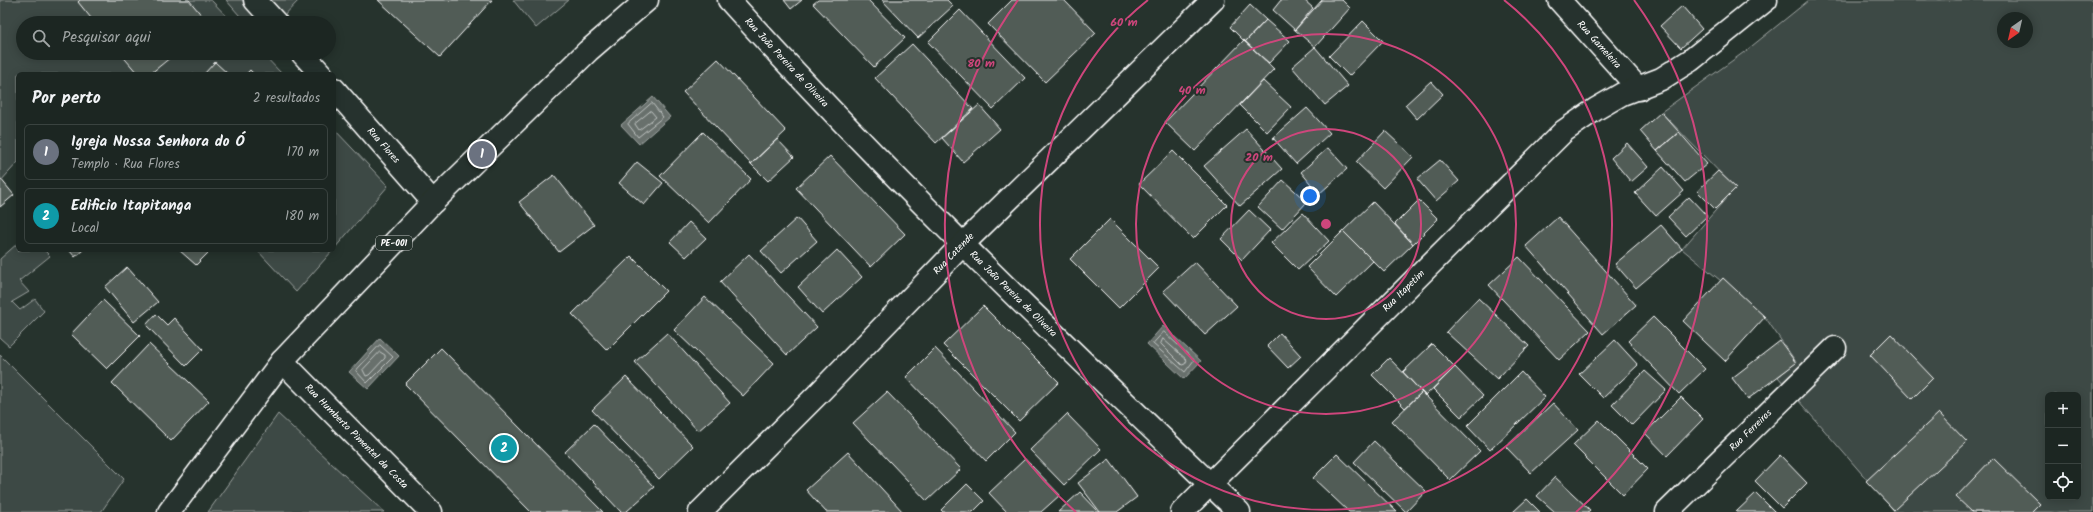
<!DOCTYPE html>
<html lang="pt">
<meta charset="utf-8">
<style>
:root{--surface:#1c2622;--page:#252e2a;--text:#f1f3f6;--muted:#a0a5a5;--line:#3a4340;--accent:#ea580c}
body{margin:0;font-family:Kalam,sans-serif;background:var(--page);color:var(--text)}
.controls{position:absolute;right:12px;bottom:12px;display:grid;overflow:hidden;border-radius:6px;box-shadow:0 2px 10px #0003}
.controls button{width:36px;height:36px;display:grid;place-items:center;padding:0;border:0;border-bottom:1px solid var(--line);background:var(--surface);color:var(--text);font:20px sans-serif}
.compass{position:absolute;left:1997px;top:12px;width:36px;height:36px;border-radius:50%;background:var(--surface);box-shadow:0 2px 10px #0003;rotate:214deg}
.you{position:absolute;left:1310px;top:196px;width:14px;height:14px;margin:-10px;border:3px solid #fff;border-radius:50%;background:#1a73e8;box-shadow:0 0 0 6px #1a73e833}
.badge{display:grid;place-items:center;width:26px;height:26px;border-radius:50%;background:var(--accent);color:#fff;font-size:13px;font-weight:700}
.pin{position:absolute;translate:-50% -50%;border:2px solid #fff;box-shadow:0 1px 4px #0006}
.list{margin:0;padding:0;list-style:none}
h2{display:flex;justify-content:space-between;align-items:center;height:52px;margin:0;padding:0 16px;font-size:17px}
h2 small{font-size:13px;font-weight:400;color:var(--muted)}
.list li{display:grid;grid-template-columns:26px 1fr auto;gap:12px;align-items:center;box-sizing:border-box;height:56px;margin:0 8px 8px;padding:0 8px;border:1px solid var(--line);border-radius:6px}
.list b{display:block;font-size:15px;white-space:nowrap}
.list p{margin:0;font-size:13px;white-space:nowrap;color:var(--muted)}
.list em{font-size:13px;font-style:normal;color:var(--muted)}
.icon{flex:none;width:22px;height:22px;fill:none;stroke:currentColor;stroke-width:2;stroke-linecap:round;stroke-linejoin:round}
.map{position:relative;flex:none;width:2093px;height:512px;overflow:hidden}
.search{position:absolute;background:var(--surface);box-shadow:0 2px 10px #0003;left:16px;top:16px;width:320px;height:44px;display:flex;align-items:center;gap:10px;box-sizing:border-box;padding:0 14px;border-radius:22px;color:var(--muted);font-size:15px}
.panel{position:absolute;background:var(--surface);box-shadow:0 2px 10px #0003;left:16px;top:72px;width:320px;height:180px;border-radius:6px}
.map>svg:first-child{display:block}
</style>
<div class="map">
<svg width="2093" height="512" viewBox="0 0 2093 512">
<rect width="100%" height="100%" fill="#26332d"/>
<filter id="ink" filterUnits="userSpaceOnUse"><feTurbulence type="fractalNoise" baseFrequency=".025" numOctaves="2"/><feDisplacementMap in="SourceGraphic" scale="8" xChannelSelector="R" yChannelSelector="G"/><feConvolveMatrix kernelMatrix="1 2 1 2 8 2 1 2 1" color-interpolation-filters="sRGB"/></filter>
<g filter="url(#ink)">
<path fill="#3e4944" stroke="#9ea4a2" fill-rule="evenodd" d="M0,0H211L233,23H23V53H262L282,74H18V162L0,182Z
M226,0H299L277,23H246Z
M513,0H569L536,28Z
M1809,0H2093V512H1895L1778,377L1796,362L1765,317L1682,249L1735,188L1661,112L1747,50ZM2003,18H2027V42H2003ZM2048,395H2078V497H2048Z
M334,129L388,186L334,249Z
M18,243V250H44L50,256L19,281L29,292L12,302L20,310L35,299L44,311L9,346L0,338V259Z
M257,250H333L296,292Z
M0,355L124,479L101,512H0Z
M278,414L384,512H208Z"/>
<path fill="#67706c" stroke="#a4a9a7" d="M653,97L670,117L639,144L621,125Z
M1163,326L1201,361L1184,379L1147,344Z
M380,338L399,356L368,389L349,372Z"/>
<g fill="none" stroke-linecap="round" stroke-linejoin="round">
<path stroke="#c2c6c4" stroke-width="1" d="M652,103L663,117L638,137L628,124Z
M651,111L656,117L639,130L635,124Z
M1164,332L1194,360L1185,372L1153,344Z
M1163,339L1187,360L1185,364L1182,365L1161,344Z
M380,345L393,357L367,383L356,371Z
M380,352L385,355V358L369,375L366,376L363,370Z"/>
</g>
<path fill="#515c57" stroke="#fff" d="M80,0H189L208,23H95L78,2Z
M378,0H492L440,57Z
M784,0H802L791,9Z
M818,0H868L905,38L874,67L813,4Z
M882,0H947L953,6L918,38Z
M1012,0H1064L1096,33L1045,82L988,24Z
M1281,0H1304L1313,8L1295,30L1273,10Z
M1322,0H1342L1350,8L1315,47L1295,30Z
M1250,5L1266,20L1245,42L1230,27Z
M1682,6L1702,29L1681,48L1660,26Z
M960,10L1025,78L993,109L928,42Z
M1266,20L1290,41L1269,63L1245,42Z
M1363,21L1383,41L1349,76L1329,56Z
M1244,40L1274,69L1195,151L1165,122Z
M912,44L973,109L936,143L875,78Z
M1315,47L1348,86L1325,105L1292,67Z
M120,53H176L150,74H138Z
M718,59L786,131L751,164L683,92Z
M215,62L228,74H204Z
M250,70L254,74H246Z
M1263,81L1291,107L1267,132L1240,105Z
M1431,81L1443,94L1417,119L1405,105Z
M979,105L1000,129L963,162L942,138Z
M1307,108L1330,133L1296,164L1273,138Z
M1661,112L1679,132L1657,151L1640,131Z
M1246,129L1282,169L1240,206L1204,166Z
M1385,131L1413,157L1383,188L1356,162Z
M703,132L751,179L709,223L660,176Z
M1679,132L1707,164L1685,182L1657,151Z
M777,139L794,157L768,181L751,164Z
M1627,143L1648,167L1631,182L1611,158Z
M1328,148L1347,169L1319,194L1301,172Z
M1173,151L1227,205L1193,239L1139,184Z
M830,156L905,234L871,267L796,188Z
M1440,160L1459,181L1436,201L1417,179Z
M637,162L663,183L644,205L619,183Z
M1663,167L1684,191L1656,216L1635,193Z
M1718,171L1736,188L1715,209L1697,191Z
M554,175L594,225L559,252L519,202Z
M0,178L14,195L0,207Z
M1283,180L1307,202L1282,229L1258,207Z
M1689,197L1707,216L1686,236L1668,217Z
M1419,200L1438,219L1413,244L1395,224Z
M1373,202L1413,244L1384,272L1343,231Z
M1249,210L1270,230L1242,260L1221,239Z
M1303,213L1329,241L1298,270L1271,243Z
M1558,217L1636,305L1603,334L1526,246Z
M797,218L817,241L781,273L761,251Z
M1110,219L1159,268L1119,308L1070,259Z
M689,222L706,238L686,257L670,242Z
M1661,225L1682,249L1636,288L1615,264Z
M1343,231L1373,261L1336,297L1307,267Z
M69,250H83L75,257Z
M179,250H211L196,265Z
M837,250L862,277L822,314L798,287Z
M749,254L817,327L787,355L720,282Z
M631,256L666,291L607,350L572,314Z
M1519,257L1590,331L1559,360L1489,285Z
M1195,262L1237,306L1205,335L1163,291Z
M127,267L158,302L134,322L105,287Z
M1723,278L1765,317L1725,361L1683,321Z
M705,297L774,363L743,396L674,330Z
M1478,298L1529,346L1497,379L1446,332Z
M103,300L140,336L107,369L71,334Z
M983,306L1059,382L1019,421L943,345Z
M156,314L167,325L174,318L203,349L186,366L146,325Z
M1653,317L1705,369L1679,394L1628,341Z
M667,333L730,403L698,431L635,362Z
M1280,333L1301,356L1288,368L1267,346Z
M1891,334L1933,378L1912,399L1870,355Z
M1615,340L1638,365L1603,398L1579,374Z
M1780,341L1796,363L1748,399L1732,378Z
M149,344L209,401L171,441L112,383Z
M1432,344L1455,367L1425,396L1403,372Z
M441,348L603,512H531L405,384Z
M935,348L1015,432L986,461L906,377Z
M1389,358L1422,392L1405,408L1372,375Z
M1455,367L1483,396L1461,417L1433,389Z
M1645,371L1666,390L1632,425L1612,405Z
M1521,372L1545,397L1490,450L1467,426Z
M626,377L693,446L659,479L592,410Z
M887,392L961,469L927,501L853,423Z
M1422,392L1480,451L1450,480L1392,421Z
M1681,397L1703,419L1667,456L1645,433Z
M1553,403L1578,430L1531,473L1506,447Z
M1939,413L1967,442L1894,510L1866,481Z
M1067,414L1101,449L1064,485L1030,450Z
M1599,420L1648,469L1623,495L1573,445Z
M594,424L654,487L626,512H621L565,452Z
M1374,441L1426,491L1406,512L1354,462Z
M848,452L903,512H826L806,490Z
M1337,454L1397,512H1349L1313,478Z
M1780,455L1807,483L1782,508L1755,481Z
M1993,458L2040,504L2032,512H1972L1956,497Z
M1025,459L1060,495L1041,512H1007L989,493Z
M1109,459L1137,497L1117,512H1100L1078,483Z
M1555,477L1590,510L1588,512H1555L1537,496Z
M967,484L984,501L973,512H943L941,510Z
M1080,492L1099,512H1058Z
M1756,493L1775,512H1736Z
M1527,499L1540,512H1513Z"/>
<g fill="none" stroke-linecap="round" stroke-linejoin="round">
<g stroke="#fff" stroke-width="25">
<g id="minor">
<path d="M255,0L276,23"/>
<path id="s1" d="M729,0C890,179 1065,345 1239,512"/>
<path id="s2" d="M1559,0L1639,89"/>
<path d="M302,53L321,74"/>
<path id="s3" d="M334,89L433,202"/>
<path id="s4" d="M282,361L431,512"/>
<path id="s5" d="M700,512L818,394L962,245L1213,0"/>
<path id="s6" d="M1182,512L1564,131L1596,109L1622,94L1661,79L1691,60L1766,0"/>
<path id="s7" d="M1667,512L1835,348"/>
</g>
</g>
<g stroke="#fff" stroke-width="25">
<path id="major" d="M169,512L282,361L433,202L588,51L647,0"/>
</g>
<use href="#minor" stroke="#26332d" stroke-width="22"/>
<use href="#major" stroke="#26332d" stroke-width="22"/>
</g>
</g>
<g fill="none" stroke="#ce467c" stroke-width="2">
<circle cx="1326" cy="224" r="95"/>
<circle cx="1326" cy="224" r="190"/>
<path d="M1504 0A286 286 0 1 1 1148 0"/>
<path d="M1076 512A381 381 0 0 1 1018 0M1634 0A381 381 0 0 1 1576 512"/>
</g>
<g text-anchor="middle" dominant-baseline="central" stroke-width="4" stroke-linejoin="round" paint-order="stroke">
<rect fill="#26332d" stroke="#bec2c0" stroke-width="1" x="376" y="236" width="36" height="14" rx="3"/>
<g font-size="9" font-weight="bold" fill="#fff">
<text x="394" y="243">PE-001</text>
</g>
<g font-size="10" fill="#fff" stroke="#26332d">
<text stroke="none"><textPath href="#s2" startOffset="60">Rua Gameleira</textPath></text>
<text stroke="none"><textPath href="#s1" startOffset="85">Rua João Pereira de Oliveira</textPath></text>
<text stroke="none"><textPath href="#s3" startOffset="75">Rua Flores</textPath></text>
<text stroke="none"><textPath href="#s5" startOffset="362">Rua Catende</textPath></text>
<text stroke="none"><textPath href="#s6" startOffset="313">Rua Itapetim</textPath></text>
<text stroke="none"><textPath href="#s1" startOffset="409">Rua João Pereira de Oliveira</textPath></text>
<text stroke="none"><textPath href="#s7" startOffset="117">Rua Ferreiros</textPath></text>
<text stroke="none"><textPath href="#s4" startOffset="106">Rua Humberto Pimentel da Costa</textPath></text>
</g>
</g>
<circle cx="1326" cy="224" r="6" fill="#ce467c" stroke="#26332d" stroke-width="2"/>
<g font-size="12" text-anchor="middle" font-weight="bold" fill="#ce467c" stroke="#26332d" stroke-width="4" stroke-linejoin="round" paint-order="stroke">
<text x="1124" y="26">60 m</text>
<text x="981" y="67">80 m</text>
<text x="1192" y="94">40 m</text>
<text x="1259" y="161">20 m</text>
</g>
</svg>
<div class="controls">
<button>+</button>
<button>−</button>
<button><svg class="icon" aria-label="locate" viewBox="0 0 24 24"><circle cx="12" cy="12" r="6"/><path d="M12 2v4M12 18v4M2 12h4M18 12h4"/></svg></button>
</div>
<svg class="compass" viewBox="-18 -18 36 36"><path d="M0-13l5 13h-10z" fill="#e53935"/><path d="M0 13l5-13h-10z" fill="#a0a5a5"/></svg>
<div class="you"></div>
<div class="pin badge" style="left:482px;top:154px;background:#6b7280">1</div>
<div class="pin badge" style="left:504px;top:448px;background:#0f9aa8">2</div>
<div class="search"><svg class="icon" aria-label="search" viewBox="0 0 24 24"><circle cx="10" cy="10" r="6"/><path d="M15 15l6 6"/></svg>Pesquisar aqui</div>
<section class="panel">
<h2>Por perto<small>2 resultados</small></h2>
<ul class="list">
<li><span class="badge" style="background:#6b7280">1</span><div><b>Igreja Nossa Senhora do Ó</b><p>Templo · Rua Flores</p></div><em>170 m</em></li>
<li><span class="badge" style="background:#0f9aa8">2</span><div><b>Edificio Itapitanga</b><p>Local</p></div><em>180 m</em></li>
</ul>
</section>
</div>
